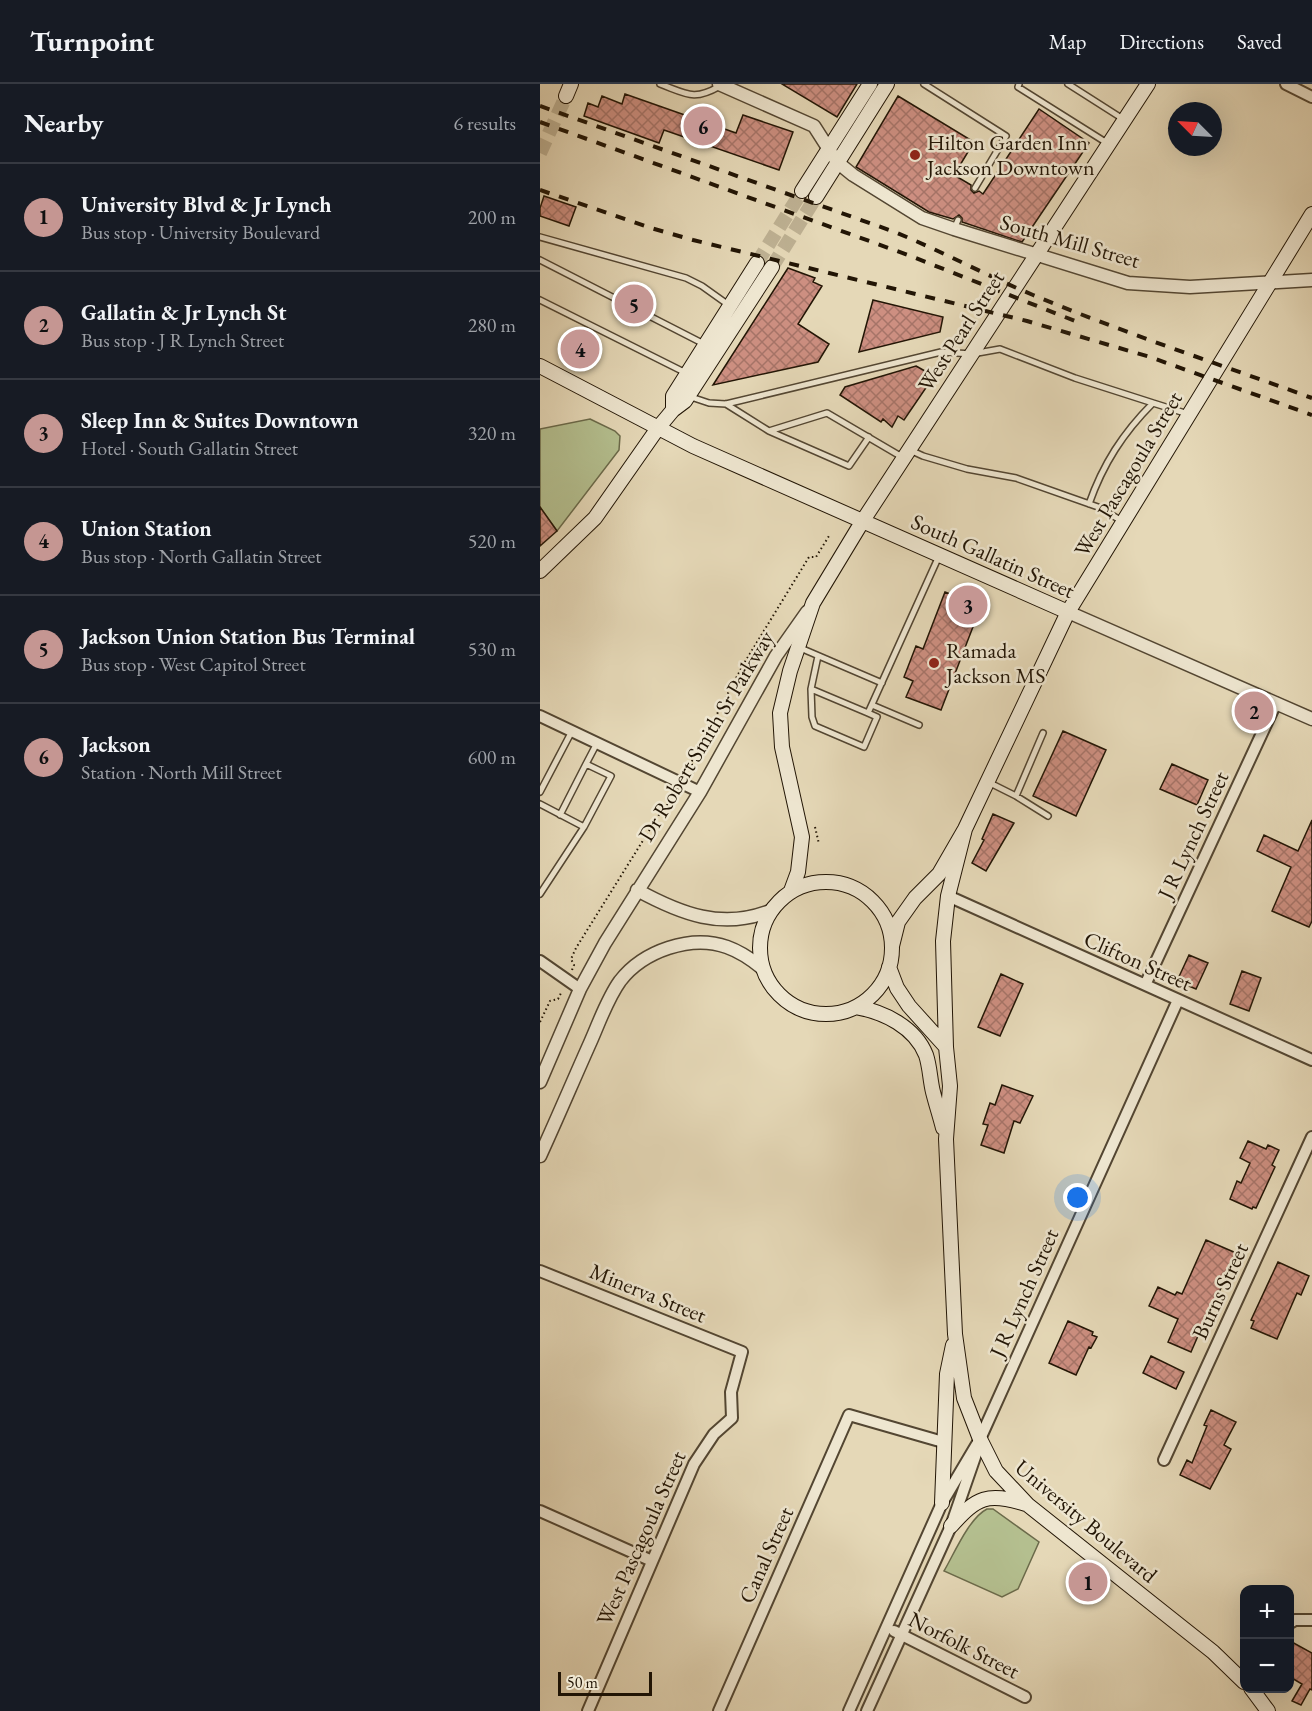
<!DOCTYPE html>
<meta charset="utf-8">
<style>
:root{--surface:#171b24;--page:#242831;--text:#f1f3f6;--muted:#9ea1a6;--line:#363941;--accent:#c59692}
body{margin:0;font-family:"EB Garamond",serif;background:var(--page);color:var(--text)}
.controls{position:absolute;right:18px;bottom:18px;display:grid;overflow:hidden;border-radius:12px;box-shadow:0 6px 24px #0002}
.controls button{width:54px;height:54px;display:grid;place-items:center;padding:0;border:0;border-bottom:2px solid var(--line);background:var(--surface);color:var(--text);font:30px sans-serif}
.compass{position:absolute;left:628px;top:18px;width:54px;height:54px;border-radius:50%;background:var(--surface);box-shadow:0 6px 24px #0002;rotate:294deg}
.scale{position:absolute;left:18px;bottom:15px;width:94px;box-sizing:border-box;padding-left:6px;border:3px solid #221505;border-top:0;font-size:16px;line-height:21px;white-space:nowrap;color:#221505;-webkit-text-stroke:4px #eee6d0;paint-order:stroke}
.you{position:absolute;left:538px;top:1114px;width:21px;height:21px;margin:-15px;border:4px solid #fff;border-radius:50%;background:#1a73e8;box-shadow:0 0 0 9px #1a73e833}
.badge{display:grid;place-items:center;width:39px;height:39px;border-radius:50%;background:var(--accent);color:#111;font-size:20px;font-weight:700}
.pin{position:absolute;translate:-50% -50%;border:3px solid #fff;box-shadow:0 2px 6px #0006}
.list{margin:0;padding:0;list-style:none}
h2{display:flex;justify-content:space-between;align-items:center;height:78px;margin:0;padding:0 24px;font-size:26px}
h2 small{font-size:20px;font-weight:400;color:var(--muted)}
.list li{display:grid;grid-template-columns:39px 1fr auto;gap:18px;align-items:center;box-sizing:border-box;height:108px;padding:0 24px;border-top:2px solid var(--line)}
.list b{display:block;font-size:22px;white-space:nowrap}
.list p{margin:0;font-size:20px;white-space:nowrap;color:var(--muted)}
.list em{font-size:20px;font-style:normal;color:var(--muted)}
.map{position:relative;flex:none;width:772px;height:1627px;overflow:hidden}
header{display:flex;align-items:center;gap:36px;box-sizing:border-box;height:84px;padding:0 30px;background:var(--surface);border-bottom:2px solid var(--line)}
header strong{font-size:28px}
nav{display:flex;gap:33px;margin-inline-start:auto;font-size:21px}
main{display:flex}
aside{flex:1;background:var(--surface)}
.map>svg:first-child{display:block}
</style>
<header>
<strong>Turnpoint</strong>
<nav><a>Map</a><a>Directions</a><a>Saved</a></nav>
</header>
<main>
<aside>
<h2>Nearby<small>6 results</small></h2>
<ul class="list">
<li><span class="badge">1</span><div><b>University Blvd &amp; Jr Lynch</b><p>Bus stop · University Boulevard</p></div><em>200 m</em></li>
<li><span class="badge">2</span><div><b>Gallatin &amp; Jr Lynch St</b><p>Bus stop · J R Lynch Street</p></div><em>280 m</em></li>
<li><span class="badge">3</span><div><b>Sleep Inn &amp; Suites Downtown</b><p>Hotel · South Gallatin Street</p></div><em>320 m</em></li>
<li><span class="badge">4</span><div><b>Union Station</b><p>Bus stop · North Gallatin Street</p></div><em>520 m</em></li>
<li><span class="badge">5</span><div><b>Jackson Union Station Bus Terminal</b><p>Bus stop · West Capitol Street</p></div><em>530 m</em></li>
<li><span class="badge">6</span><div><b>Jackson</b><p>Station · North Mill Street</p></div><em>600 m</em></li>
</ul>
</aside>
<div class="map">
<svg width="772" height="1627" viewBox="0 0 772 1627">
<defs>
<pattern id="building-cross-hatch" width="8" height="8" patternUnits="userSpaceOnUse" patternTransform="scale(1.5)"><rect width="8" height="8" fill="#cd8f81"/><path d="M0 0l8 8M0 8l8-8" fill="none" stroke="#a67468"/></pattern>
</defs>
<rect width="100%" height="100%" fill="#e5d8b7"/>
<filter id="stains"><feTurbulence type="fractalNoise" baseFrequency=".00333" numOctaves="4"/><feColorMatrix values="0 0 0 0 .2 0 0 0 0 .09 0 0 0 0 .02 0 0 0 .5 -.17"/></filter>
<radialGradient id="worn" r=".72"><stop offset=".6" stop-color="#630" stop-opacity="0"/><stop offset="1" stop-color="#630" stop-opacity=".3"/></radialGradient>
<path fill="#b4bf8f" stroke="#6b6a4a" stroke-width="1.5" d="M50,335L75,347L80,352L79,366L17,447L0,423V345Z
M447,1425H453L499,1458L478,1505L462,1513L404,1487C414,1470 429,1434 447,1425Z"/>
<path fill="url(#building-cross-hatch)" stroke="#221505" stroke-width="1.5" d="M242,0H317L297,33Z
M85,10L196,49L203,31L253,48L239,86L124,46L119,59L44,32L48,19L58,23L62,12L82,20Z
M358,12L434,58L414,91L431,101V106L434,109L439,107L443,110L499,25L549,59L482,158L422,138V134L419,131L413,135L389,128L316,83Z
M4,112L36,123L29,142L0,132V124Z
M248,184L275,194L273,198L282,202L258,240L289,260L278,278L173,301Z
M333,216L403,233L400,248L319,268Z
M376,282L394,292L364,336L358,332L352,343L343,335L341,338L300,311L305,303Z
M0,423L17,447L0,462Z
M405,508L441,522L401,626L366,613L373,597L364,593L376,562L383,565Z
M523,647L566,666L536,732L493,712Z
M632,680L668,696L657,721L620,705Z
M453,730L474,739L446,787L432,779L444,756L442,755Z
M772,736V837L769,843L732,827L751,783L717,767L724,751L758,767Z
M649,871L668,879L656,905L637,897Z
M702,887L721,894L709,927L690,920Z
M461,890L483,900L460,952L438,943Z
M462,1001L493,1012L480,1039L474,1037L464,1069L441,1061L448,1041L443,1040L450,1019L455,1021Z
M708,1057L726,1065L728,1061L739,1066L732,1081L735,1083L716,1124L713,1123L712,1125L690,1115L697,1097L701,1099L710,1079L700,1074Z
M666,1156L696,1169L663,1246L661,1245L651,1268L628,1258L638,1235L609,1222L618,1203L635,1211L637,1208L642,1210Z
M738,1178L769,1192L761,1211L757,1209L737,1255L711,1244L714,1237L711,1236Z
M528,1237L553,1248L552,1251L557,1253L551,1264L549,1263L536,1291L509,1279Z
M611,1272L644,1288L636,1305L603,1289Z
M671,1326L696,1338L684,1361L691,1365L670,1405L640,1391L647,1376L652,1379L667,1342L664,1341Z
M750,1557L772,1569V1606L770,1605L761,1621L752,1617L762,1600L750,1593Z"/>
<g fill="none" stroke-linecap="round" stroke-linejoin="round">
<path stroke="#beb193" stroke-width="14" stroke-dasharray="14 7" stroke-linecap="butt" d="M0,69L26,12
M217,179L262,107
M232,183L276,113"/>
<g stroke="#534632" stroke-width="8">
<path id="service" d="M120,0C147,10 154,17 180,2
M384,0L466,52L435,104
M479,0L478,3L567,59
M528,0L583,35
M414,145L418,136
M0,153L146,194L162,202L190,222
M0,176L164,260
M0,216L146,289
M148,312L169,319L186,320L401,268L432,270L460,265L535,294L613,319
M186,320L229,347L287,329L362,373
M229,347L309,382L329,353
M370,366L383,372L427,385L476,394L558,423L582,437
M549,420C563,380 583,349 613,319L648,330
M258,563L342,599
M271,605L278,572
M332,621L379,641
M328,629L337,633L324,663L275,642L272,633L271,605L328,629L399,472
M448,698L476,712L503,649
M0,708L32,647
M476,712L508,732
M0,720L44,743L0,810
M20,731L46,680
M44,743L71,692L46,680L57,659"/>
</g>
<g stroke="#534632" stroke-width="14">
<path id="minor" d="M746,0L772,13
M0,632L160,708
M408,812C530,866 650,922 772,976
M0,877L40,905
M606,899L736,619
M0,1187L202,1268L191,1308L192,1334L174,1350L154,1380L48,1627
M624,1376L772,1053
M0,1427L112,1477
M750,1539L755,1536H772
M354,1547L485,1613
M179,1627L309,1331L403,1358
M309,1627L402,1419L440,1355L638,916
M327,1627L411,1442L436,1370"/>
</g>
<g stroke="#534632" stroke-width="15">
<path id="tertiary" d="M179,0L274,42L297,78L313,91L382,134L414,145L588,199L650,203L772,196
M528,528L772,635
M97,806C141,830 182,846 230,827
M0,998L40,905L65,859L160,708L236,572L267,528
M0,1072C17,1035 33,997 50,959C59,939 67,915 80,897C103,867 151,850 187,863C201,868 211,875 222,884"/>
</g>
<g stroke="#221505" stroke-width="16">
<path id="secondary" d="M26,12L31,0
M262,107L330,0
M276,113L347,0
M0,282L153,362L528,528
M133,326V312L217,179
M0,487L55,434L118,344L133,326L145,317L232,183
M425,745L408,812L403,857L406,963L410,1002L406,1055L415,1250L424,1314L440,1355L456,1387L488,1421L673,1568L704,1598
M220 864a66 66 0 1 1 132 0a66 66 0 1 1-132 0Z
M251,807L258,788L262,753L242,663L240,629L250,587L273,519L322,438L608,0
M352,862L358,838L375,814L399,790L425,745L528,528L772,130
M349,883L357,904L369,922L406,963
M316,923C344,928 375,943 386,971C390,983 390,996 393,1008C396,1020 400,1032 403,1044
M402,1419L407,1290L413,1261
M411,1442C437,1413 447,1408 486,1420
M711,1604L728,1627"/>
</g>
<path stroke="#221505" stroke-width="2" stroke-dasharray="1.5 3" stroke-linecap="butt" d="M151,693L155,685L151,679L203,581L269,473H276L289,452
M275,743L279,760
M32,886L34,881L31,875L36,864L122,726L127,721H134L141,710
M0,938L10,917L18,915L22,907"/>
<use href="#service" stroke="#eee6d0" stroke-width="5"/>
<use href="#minor" stroke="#eee6d0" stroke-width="10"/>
<use href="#tertiary" stroke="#eee6d0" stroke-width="12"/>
<use href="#secondary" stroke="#eee6d0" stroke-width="14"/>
<path stroke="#221505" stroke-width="4" stroke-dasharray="10 10" stroke-linecap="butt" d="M0,22L352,147C400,166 445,191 493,211C584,249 679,280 772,314
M0,38L368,171L535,237
M0,106L111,144L153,156L487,237L610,273L772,331"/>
</g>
<g fill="#8f2418" stroke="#eee6d0" stroke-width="2">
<circle cx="375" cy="71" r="6"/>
<circle cx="394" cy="579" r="6"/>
</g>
<g text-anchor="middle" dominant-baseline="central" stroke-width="5" stroke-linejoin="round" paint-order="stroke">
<g font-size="22" fill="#221505" stroke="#eee6d0" text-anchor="start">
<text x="387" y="58">Hilton Garden Inn<tspan x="387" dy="25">Jackson Downtown</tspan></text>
<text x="406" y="566">Ramada<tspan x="406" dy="25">Jackson MS</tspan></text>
</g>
<g font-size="22" fill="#221505" stroke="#eee6d0">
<text transform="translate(530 157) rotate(16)">South Mill Street</text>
<text transform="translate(421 247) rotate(-57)">West Pearl Street</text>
<text transform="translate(588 390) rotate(-59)">West Pascagoula Street</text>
<text transform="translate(453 472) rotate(24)">South Gallatin Street</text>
<text transform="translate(166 652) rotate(-59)">Dr Robert Smith Sr Parkway</text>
<text transform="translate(653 751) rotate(-65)">J R Lynch Street</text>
<text transform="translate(598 877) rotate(24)">Clifton Street</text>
<text transform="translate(680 1207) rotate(-65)">Burns Street</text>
<text transform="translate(108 1209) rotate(22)">Minerva Street</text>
<text transform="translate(484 1209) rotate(-66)">J R Lynch Street</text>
<text transform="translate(546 1437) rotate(40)">University Boulevard</text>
<text transform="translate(101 1454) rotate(-66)">West Pascagoula Street</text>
<text transform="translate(226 1471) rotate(-66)">Canal Street</text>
<text transform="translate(424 1561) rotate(27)">Norfolk Street</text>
</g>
</g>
<rect width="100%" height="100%" filter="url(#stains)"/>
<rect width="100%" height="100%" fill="url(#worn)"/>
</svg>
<div class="controls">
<button>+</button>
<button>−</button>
</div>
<svg class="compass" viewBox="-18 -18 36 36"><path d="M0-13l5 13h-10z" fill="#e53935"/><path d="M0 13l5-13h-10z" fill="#9ea1a6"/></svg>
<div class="scale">50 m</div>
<div class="you"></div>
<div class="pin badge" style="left:548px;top:1498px">1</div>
<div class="pin badge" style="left:714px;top:627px">2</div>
<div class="pin badge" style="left:428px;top:521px">3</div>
<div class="pin badge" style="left:40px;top:265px">4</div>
<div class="pin badge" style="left:94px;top:220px">5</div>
<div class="pin badge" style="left:163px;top:42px">6</div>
</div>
</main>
